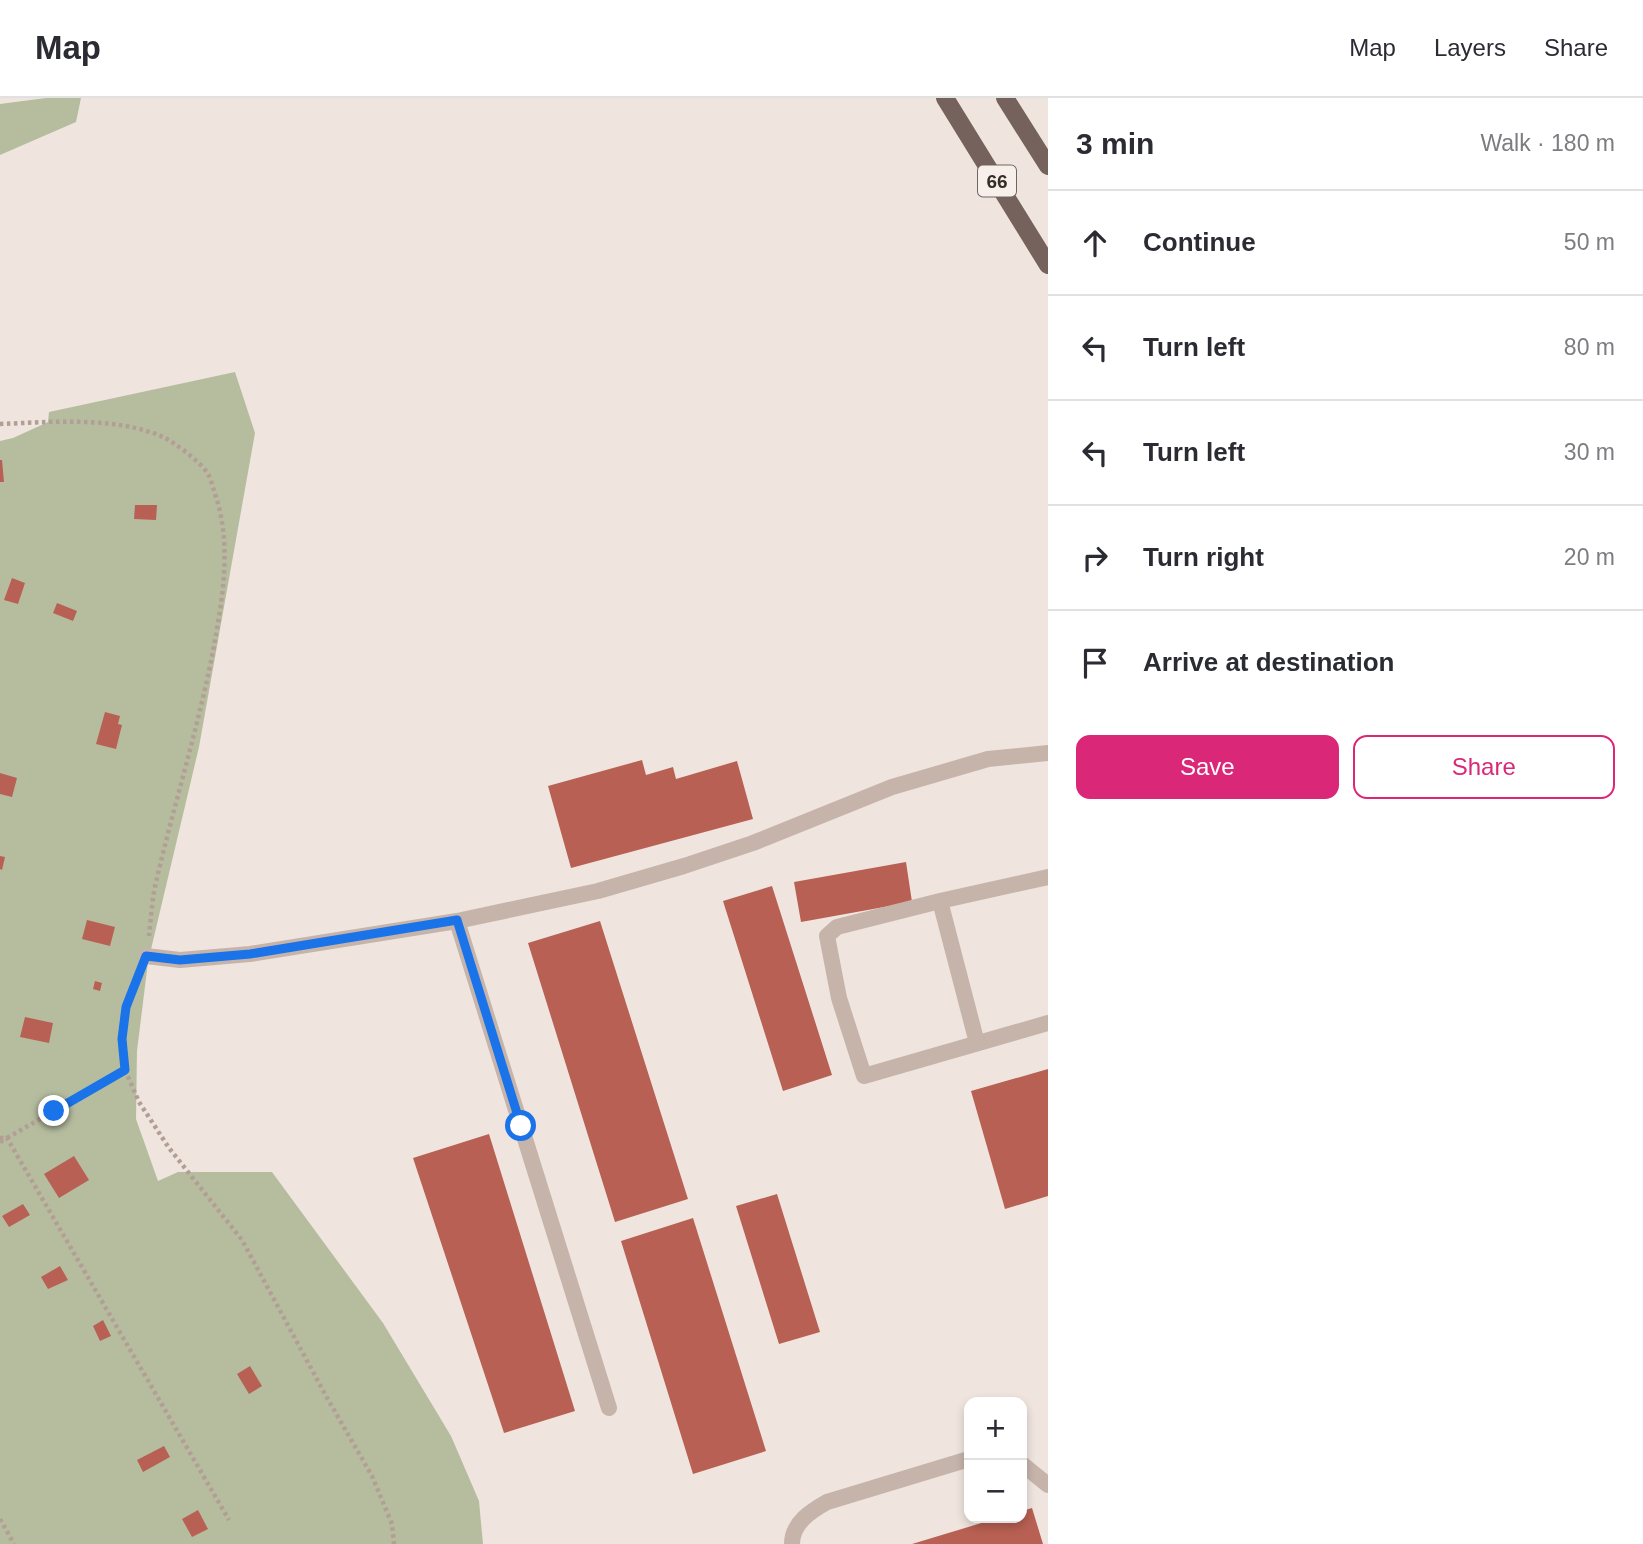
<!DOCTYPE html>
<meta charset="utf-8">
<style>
:root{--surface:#fff;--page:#f7f7f7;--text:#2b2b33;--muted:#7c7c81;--line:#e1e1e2;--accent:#db2777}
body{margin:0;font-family:Helvetica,sans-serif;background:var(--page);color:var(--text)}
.controls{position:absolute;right:21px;bottom:21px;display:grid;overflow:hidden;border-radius:14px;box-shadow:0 4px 10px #0003}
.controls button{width:63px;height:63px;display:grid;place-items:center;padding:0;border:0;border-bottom:2px solid var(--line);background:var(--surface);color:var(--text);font:35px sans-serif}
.stop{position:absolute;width:21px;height:21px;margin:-16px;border:5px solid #1a73e8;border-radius:50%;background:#fff}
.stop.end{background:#1a73e8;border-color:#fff;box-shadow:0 2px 7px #0008}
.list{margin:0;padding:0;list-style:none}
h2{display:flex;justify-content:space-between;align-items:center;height:91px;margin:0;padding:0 28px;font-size:30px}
h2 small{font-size:23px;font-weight:400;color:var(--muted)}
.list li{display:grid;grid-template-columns:46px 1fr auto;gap:21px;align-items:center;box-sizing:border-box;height:105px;padding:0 28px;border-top:2px solid var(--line)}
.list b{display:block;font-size:26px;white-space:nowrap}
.list em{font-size:23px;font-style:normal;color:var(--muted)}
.actions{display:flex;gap:14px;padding:21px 28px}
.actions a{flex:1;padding:16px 0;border:2px solid var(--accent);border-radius:14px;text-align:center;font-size:24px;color:var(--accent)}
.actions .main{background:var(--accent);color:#fff}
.icon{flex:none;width:38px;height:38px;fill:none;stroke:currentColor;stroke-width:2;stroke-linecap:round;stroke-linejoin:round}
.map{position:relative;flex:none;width:1048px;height:1446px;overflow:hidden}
header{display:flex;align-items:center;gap:42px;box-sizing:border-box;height:98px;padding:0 35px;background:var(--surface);border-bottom:2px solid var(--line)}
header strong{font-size:33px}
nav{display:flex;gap:38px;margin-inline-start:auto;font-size:24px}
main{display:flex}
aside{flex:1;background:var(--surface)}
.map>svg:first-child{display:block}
</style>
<header>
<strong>Map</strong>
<nav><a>Map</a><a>Layers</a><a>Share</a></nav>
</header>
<main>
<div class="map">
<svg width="1048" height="1446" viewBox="0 0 1048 1446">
<rect width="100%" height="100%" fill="#efe5de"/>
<path fill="#b6bd9f" d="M46,0H81L76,24L0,57V6Z
M235,274L255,335L199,649L148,864L137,953L136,1021L158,1083L178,1074H272L383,1225L451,1338L479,1403L483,1446H0V343L13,340L48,324L49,314Z"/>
<path fill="#b86053" d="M0,362H2L4,384H0Z
M135,407H157L156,422L134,421Z
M12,480L25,485L18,506L4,502Z
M57,505L77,513L73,523L53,515Z
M105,614L120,618L118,626L122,627L116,651L96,646Z
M642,662L646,677L673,669L676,681L737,663L753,721L571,770L548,688Z
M0,675L17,680L12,699L0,696Z
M0,758L5,759L2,772L0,771Z
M906,764L912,804L801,824L794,784Z
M772,788L832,977L783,993L723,803Z
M87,822L115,829L110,848L82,841Z
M600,823L688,1101L615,1124L528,845Z
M95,883L102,885L100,893L93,891Z
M25,919L53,925L49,945L20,939Z
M1048,971V1098L1005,1111L971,993Z
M489,1036L575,1313L504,1335L413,1060Z
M74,1058L89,1082L59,1100L44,1076Z
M777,1096L820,1234L779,1246L736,1108Z
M23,1106L30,1117L9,1129L2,1118Z
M693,1120L766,1353L693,1376L621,1143Z
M60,1168L68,1182L48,1191L41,1179Z
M103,1222L111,1238L100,1243L93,1228Z
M250,1268L262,1288L249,1296L237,1276Z
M164,1348L170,1359L143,1374L137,1362Z
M1032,1410L1043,1446H912L998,1420H1022V1413Z
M198,1412L208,1431L192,1439L182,1421Z"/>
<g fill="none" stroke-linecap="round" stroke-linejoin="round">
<path stroke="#b29e95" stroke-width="4.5" stroke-dasharray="3.5 3.5" stroke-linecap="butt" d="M0,326C51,324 116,318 163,339C174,344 202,365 208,376C211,381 213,390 215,396C232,445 223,498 214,548C199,627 175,703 157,780C152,799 151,819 149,838
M139,877L126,909L122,941L125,972L139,1004L169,1050L242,1142L326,1298L372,1378L392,1426L394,1446
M0,1040H7L125,972
M0,1044L7,1040L229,1422
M0,1421L14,1446"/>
<path stroke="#c6b4ab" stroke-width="16" d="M1048,779L940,803L837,829L827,838L839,900L864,978L1048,925
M940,803L977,945
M146,858L180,862L250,856L457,823
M609,1310L457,823L598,793L684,768L753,745L892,689L988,661L1048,655
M1022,1366L1048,1387
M792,1446C792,1425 811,1413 827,1404L969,1361"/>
<path stroke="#75625c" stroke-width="18" d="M945,0L1048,167
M1005,0L1048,68"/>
</g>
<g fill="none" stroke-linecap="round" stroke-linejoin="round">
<path stroke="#1a73e8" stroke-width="9" d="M54,1013L125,972L122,941L126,909L146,858L180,862L250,856L457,822L521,1028"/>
</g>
<g text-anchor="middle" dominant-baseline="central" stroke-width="5" stroke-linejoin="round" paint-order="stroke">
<rect fill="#f7efea" stroke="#6f6663" stroke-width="2" x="978" y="67.5" width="38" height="31" rx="5"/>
<g font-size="19" font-weight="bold" fill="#352c29">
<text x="997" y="83">66</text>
</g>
</g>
</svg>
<div class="controls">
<button>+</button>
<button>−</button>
</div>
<div class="stop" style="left:521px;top:1028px"></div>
<div class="stop end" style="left:54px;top:1013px"></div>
</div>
<aside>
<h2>3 min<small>Walk · 180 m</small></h2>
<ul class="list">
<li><svg class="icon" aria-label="ahead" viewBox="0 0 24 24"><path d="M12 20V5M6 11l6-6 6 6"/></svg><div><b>Continue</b></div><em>50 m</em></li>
<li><svg class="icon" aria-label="left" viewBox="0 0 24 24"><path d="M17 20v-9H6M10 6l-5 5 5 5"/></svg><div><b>Turn left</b></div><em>80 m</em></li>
<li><svg class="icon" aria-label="left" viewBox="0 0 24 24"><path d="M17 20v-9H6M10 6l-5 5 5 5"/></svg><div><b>Turn left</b></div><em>30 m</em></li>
<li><svg class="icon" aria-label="right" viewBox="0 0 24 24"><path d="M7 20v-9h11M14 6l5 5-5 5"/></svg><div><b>Turn right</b></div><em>20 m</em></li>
<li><svg class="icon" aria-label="arrive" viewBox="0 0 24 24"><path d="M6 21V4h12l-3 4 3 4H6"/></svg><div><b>Arrive at destination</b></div></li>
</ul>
<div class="actions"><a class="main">Save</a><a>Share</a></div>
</aside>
</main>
